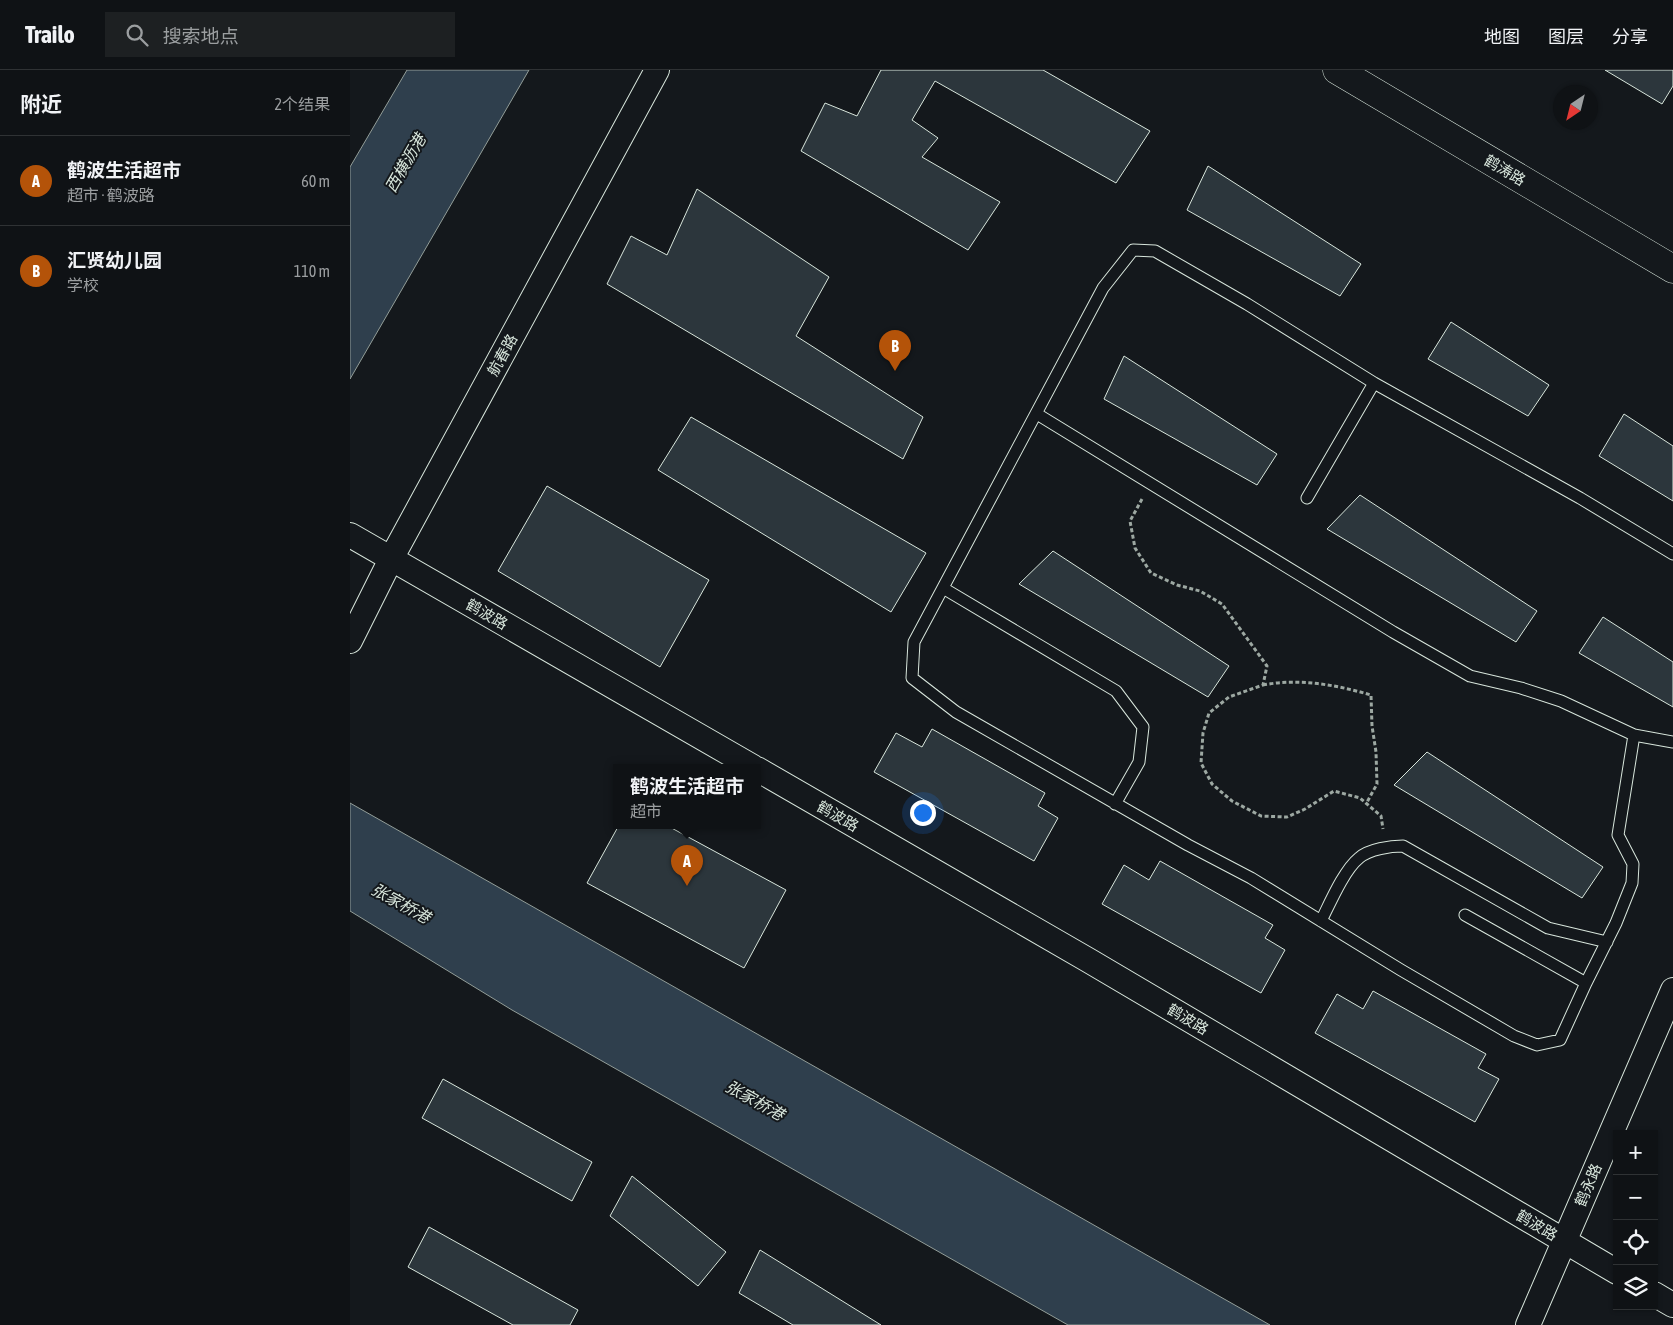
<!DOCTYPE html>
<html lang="zh">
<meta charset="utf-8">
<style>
:root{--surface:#0f1215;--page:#1d2022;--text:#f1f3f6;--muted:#9b9ea0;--line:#2f3234;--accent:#b45309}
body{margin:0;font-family:"Asap Condensed","Noto Sans SC",sans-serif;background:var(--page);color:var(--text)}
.controls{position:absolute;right:15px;bottom:15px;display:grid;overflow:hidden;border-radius:0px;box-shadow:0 1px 4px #0004}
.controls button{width:45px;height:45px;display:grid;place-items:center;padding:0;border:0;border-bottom:1px solid var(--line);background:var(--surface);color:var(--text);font:25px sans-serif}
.compass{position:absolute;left:1203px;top:15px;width:45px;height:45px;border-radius:50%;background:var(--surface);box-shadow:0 1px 4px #0004;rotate:215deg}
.you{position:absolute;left:572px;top:742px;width:18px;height:18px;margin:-12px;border:4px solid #fff;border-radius:50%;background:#1a73e8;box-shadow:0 0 0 8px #1a73e833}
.badge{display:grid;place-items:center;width:32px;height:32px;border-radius:50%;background:var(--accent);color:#fff;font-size:16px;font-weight:700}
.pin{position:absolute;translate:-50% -41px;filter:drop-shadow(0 1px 2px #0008)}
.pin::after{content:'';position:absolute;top:26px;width:18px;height:15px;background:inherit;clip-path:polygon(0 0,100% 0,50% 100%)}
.popup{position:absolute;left:263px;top:694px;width:148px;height:65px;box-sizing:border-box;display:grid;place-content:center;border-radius:0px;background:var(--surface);filter:drop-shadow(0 1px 4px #0005);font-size:16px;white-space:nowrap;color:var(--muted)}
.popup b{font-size:19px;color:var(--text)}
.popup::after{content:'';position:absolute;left:50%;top:100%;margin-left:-10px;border:10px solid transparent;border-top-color:var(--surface)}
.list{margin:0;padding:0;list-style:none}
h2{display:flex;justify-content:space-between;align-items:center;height:65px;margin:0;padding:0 20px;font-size:21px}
h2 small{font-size:16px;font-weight:400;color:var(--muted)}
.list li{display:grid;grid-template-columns:32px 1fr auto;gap:15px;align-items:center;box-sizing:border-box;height:90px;padding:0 20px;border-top:1px solid var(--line)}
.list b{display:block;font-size:19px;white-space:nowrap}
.list p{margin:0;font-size:16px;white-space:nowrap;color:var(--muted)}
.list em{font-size:16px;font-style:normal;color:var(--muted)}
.icon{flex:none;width:28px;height:28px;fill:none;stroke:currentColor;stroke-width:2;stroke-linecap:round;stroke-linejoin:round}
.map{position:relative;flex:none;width:1323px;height:1255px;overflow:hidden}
header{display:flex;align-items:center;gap:30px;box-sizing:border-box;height:70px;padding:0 25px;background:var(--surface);border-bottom:1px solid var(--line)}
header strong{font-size:24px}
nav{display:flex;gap:28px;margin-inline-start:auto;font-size:18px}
.search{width:350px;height:45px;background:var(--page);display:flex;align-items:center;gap:12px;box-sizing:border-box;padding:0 18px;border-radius:0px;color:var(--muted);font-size:19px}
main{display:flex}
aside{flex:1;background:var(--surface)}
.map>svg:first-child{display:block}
</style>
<header>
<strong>Trailo</strong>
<div class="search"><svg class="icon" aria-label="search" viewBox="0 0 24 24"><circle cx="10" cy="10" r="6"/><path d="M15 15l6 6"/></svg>搜索地点</div>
<nav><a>地图</a><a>图层</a><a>分享</a></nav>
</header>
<main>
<aside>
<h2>附近<small>2个结果</small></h2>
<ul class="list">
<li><span class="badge">A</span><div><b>鹤波生活超市</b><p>超市 · 鹤波路</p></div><em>60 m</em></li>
<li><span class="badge">B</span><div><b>汇贤幼儿园</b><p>学校</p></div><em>110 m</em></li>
</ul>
</aside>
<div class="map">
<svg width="1323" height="1255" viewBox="0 0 1323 1255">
<rect width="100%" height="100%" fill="#14181c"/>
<path fill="#2f3f4d" stroke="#939e99" d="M57,0H179L0,309V97Z
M0,733L920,1255H718L162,940L0,841Z"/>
<path fill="#2c363c" stroke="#d8e6dc" d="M531,0H693L800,61L766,113L585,11L562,50L588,68L572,87L650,132L618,180L451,81L475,33L507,46Z
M1255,0H1323V16L1312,34Z
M858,96L1011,194L990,226L837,140Z
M347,119L479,207L446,266L573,347L553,389L257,214L281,166L317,185Z
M1101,252L1199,315L1178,346L1078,289Z
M774,286L927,384L907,415L754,329Z
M1274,344L1323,376V431L1249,386Z
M341,347L576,483L541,542L308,400Z
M197,416L359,510L310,597L148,501Z
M1010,425L1187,541L1166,572L977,459Z
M703,481L879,596L858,627L669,514Z
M1253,547L1323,592V637L1229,583Z
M582,659L695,723L688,736L708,748L684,791L524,702L546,663L572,677Z
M1077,682L1253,797L1232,828L1044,715Z
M269,755H316L436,820L394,898L237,813Z
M810,791L923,855L915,868L935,880L911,923L752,834L774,795L799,810Z
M1023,921L1136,984L1128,998L1149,1009L1125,1052L965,963L987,924L1013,939Z
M93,1009L242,1092L222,1131L72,1048Z
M282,1106L376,1182L348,1216L260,1146Z
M79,1157L228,1240L220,1255H163L58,1197Z
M410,1180L531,1255H443L389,1223Z"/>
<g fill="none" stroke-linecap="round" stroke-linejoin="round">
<g stroke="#d8e6dc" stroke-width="13">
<path id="service" d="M687,344L1043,562L1120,606L1171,618L1211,631L1284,665
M957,428L1024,313
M1323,484L1230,428L1024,313L897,234L805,181L783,180L753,218L564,572L562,608L606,642L838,775L901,808L1051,900L1164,966L1187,975L1210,970L1236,913L1266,853L1282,813L1283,794L1268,765L1284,665L1323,672
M593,518L766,621L793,657L789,692L765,734
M1115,845L1236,913
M971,851C980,833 994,800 1009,788C1019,779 1041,776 1053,776L1198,858L1257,872"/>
</g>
<g stroke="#d8e6dc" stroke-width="26">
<path id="minor" d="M0,465L403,697
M0,571L41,489L307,0
M407,699L738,890L1267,1202
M1304,1224L1323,1235
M1178,1255L1323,920"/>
</g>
<g stroke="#d8e6dc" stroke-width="29">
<path id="tertiary" d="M987,0L1323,199"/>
</g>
<path stroke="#9da8a2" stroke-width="3" stroke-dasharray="4 2.5" stroke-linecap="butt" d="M792,429L780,451L785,478L801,503L827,515L850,521L872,534L917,596L913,615L879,627L859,643L853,663L851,693L862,714L882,731L911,746L937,747L955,739L984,721L1010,728L1031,746L1033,759
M913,615C949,608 987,615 1021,625L1022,656L1026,682L1027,714L1016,734"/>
<use href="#service" stroke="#14181c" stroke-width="11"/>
<use href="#minor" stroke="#14181c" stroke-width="24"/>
<use href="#tertiary" stroke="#14181c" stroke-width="28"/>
</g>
<g text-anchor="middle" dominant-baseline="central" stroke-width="4" stroke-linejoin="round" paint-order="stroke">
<g font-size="15" fill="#d8e6dc" stroke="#14181c">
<text transform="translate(1155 100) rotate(31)">鹤涛路</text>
<text transform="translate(152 285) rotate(-61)">航春路</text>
<text transform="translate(137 544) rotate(30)">鹤波路</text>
<text transform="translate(488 746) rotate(30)">鹤波路</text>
<text transform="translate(838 949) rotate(31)">鹤波路</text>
<text transform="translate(1238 1115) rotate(-67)">鹤永路</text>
<text transform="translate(1187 1155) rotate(31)">鹤波路</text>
</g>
<g font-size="16" font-style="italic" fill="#d8e6dc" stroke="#14181c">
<text transform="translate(55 93) rotate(-60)">西横沥港</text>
<text transform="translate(51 833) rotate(29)">张家桥港</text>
<text transform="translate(405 1030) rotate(29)">张家桥港</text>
</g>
</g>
</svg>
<div class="controls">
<button>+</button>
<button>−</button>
<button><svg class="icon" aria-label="locate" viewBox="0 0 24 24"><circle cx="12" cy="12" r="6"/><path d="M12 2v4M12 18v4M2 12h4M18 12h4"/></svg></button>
<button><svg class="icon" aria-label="layers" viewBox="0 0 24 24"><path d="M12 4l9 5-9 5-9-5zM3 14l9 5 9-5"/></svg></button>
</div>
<svg class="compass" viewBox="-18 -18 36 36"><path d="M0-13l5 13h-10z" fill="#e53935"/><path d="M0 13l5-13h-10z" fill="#9b9ea0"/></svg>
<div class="you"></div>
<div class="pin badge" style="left:337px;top:816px">A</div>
<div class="popup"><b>鹤波生活超市</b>超市</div>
<div class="pin badge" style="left:545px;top:301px">B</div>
</div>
</main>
